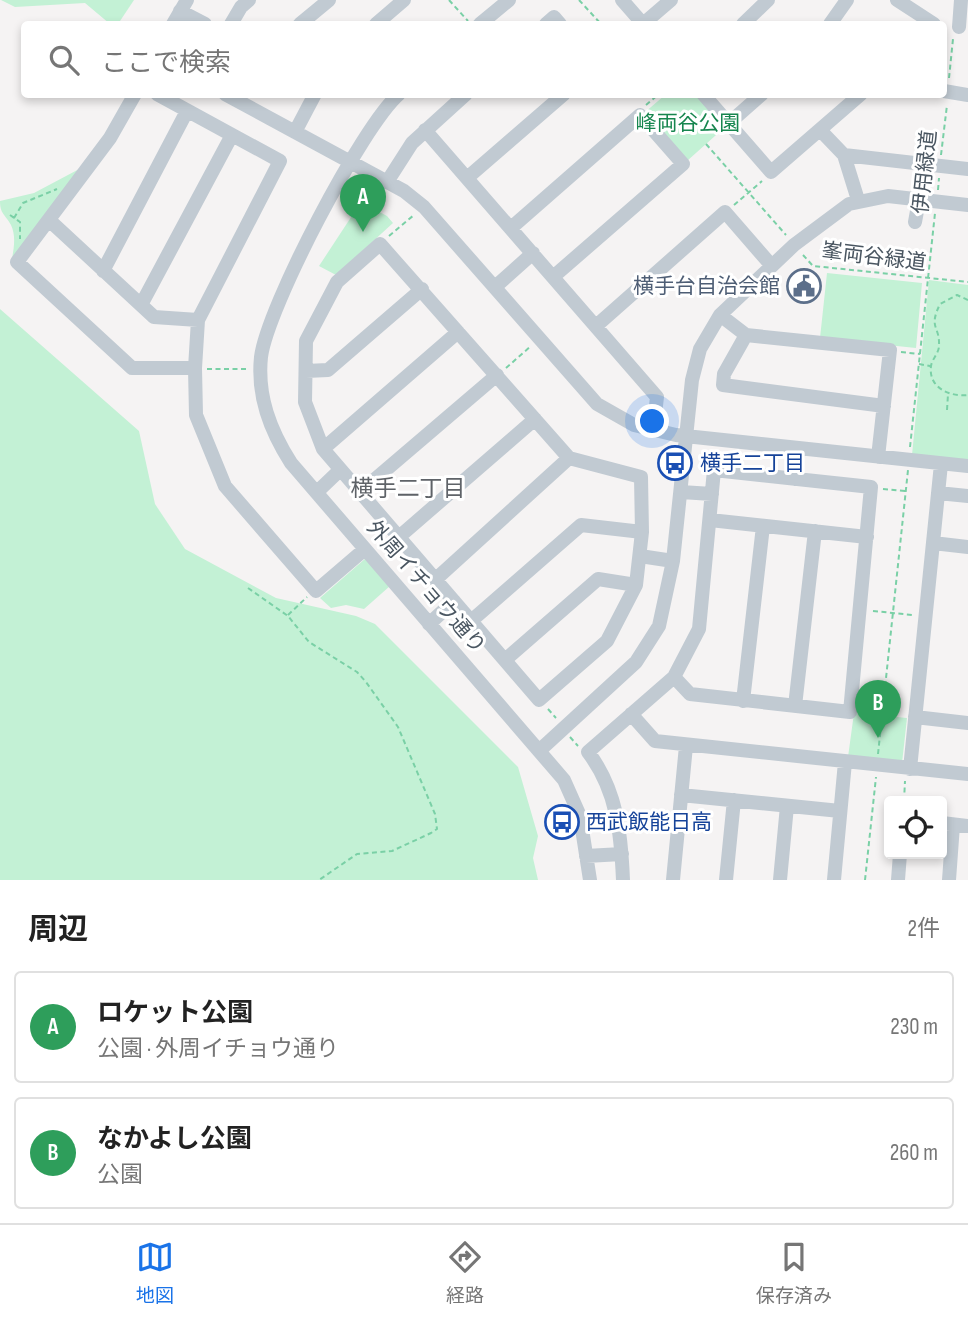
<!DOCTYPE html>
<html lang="ja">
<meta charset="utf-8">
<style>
:root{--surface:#fff;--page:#f2f2f2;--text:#222;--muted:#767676;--line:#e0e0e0;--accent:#1a73e8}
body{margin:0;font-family:"Sofia Sans Condensed","Noto Sans JP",sans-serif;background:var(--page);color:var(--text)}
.controls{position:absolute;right:21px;bottom:21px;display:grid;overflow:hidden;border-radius:7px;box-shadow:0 4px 10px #0003}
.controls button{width:63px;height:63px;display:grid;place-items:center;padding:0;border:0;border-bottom:2px solid var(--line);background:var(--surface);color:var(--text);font:35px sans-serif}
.you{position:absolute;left:653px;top:422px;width:24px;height:24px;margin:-18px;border:5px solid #fff;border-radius:50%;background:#1a73e8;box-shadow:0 0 0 10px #1a73e833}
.badge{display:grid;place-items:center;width:46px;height:46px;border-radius:50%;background:var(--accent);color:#fff;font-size:23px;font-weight:700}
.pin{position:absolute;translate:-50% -58px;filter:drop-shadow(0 2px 4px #0008)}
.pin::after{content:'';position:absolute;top:37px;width:24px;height:21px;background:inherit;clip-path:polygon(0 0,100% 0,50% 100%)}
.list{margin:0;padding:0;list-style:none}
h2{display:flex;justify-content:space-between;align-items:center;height:91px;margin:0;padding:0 28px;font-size:30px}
h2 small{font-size:23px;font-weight:400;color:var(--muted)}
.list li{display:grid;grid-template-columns:46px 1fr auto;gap:21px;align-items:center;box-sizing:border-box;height:112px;margin:0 14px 14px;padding:0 14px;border:2px solid var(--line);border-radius:7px}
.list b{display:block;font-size:26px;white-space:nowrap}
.list p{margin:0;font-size:23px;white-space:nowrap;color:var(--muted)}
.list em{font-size:23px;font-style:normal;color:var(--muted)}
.icon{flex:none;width:38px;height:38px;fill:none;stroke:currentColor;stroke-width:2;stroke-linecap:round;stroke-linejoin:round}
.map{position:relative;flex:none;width:968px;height:880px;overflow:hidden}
.search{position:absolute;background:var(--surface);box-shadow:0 4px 10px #0003;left:21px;right:21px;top:21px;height:77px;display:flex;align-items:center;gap:18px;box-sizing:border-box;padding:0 24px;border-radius:7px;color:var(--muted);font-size:26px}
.sheet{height:343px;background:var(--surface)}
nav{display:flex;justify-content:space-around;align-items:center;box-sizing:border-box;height:98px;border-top:2px solid var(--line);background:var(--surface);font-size:19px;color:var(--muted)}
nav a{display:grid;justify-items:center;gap:4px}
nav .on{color:var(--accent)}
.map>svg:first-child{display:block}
</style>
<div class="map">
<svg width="968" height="880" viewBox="0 0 968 880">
<rect width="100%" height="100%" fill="#f5f3f3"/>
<path fill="#c3f1d5" d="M1,0H134L118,24H110L85,3L15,7Z
M665,95H697L725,127L687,161L644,113Z
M83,167L12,259C14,247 16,236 11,225C5,214 0,214 0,201L34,193Z
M361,202L387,216L393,223L336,275L319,266Z
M827,273L922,283L916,348L820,338Z
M929,280L968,285V461L912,455Z
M0,309L139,431L155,504L185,549L276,598L356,616L375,624L518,767L538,836L533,858L538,880H0Z
M366,558L390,586L364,609L346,605L331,608L320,598Z
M854,713L907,718L902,763L848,757Z"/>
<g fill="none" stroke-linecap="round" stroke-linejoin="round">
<path stroke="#7ad0a6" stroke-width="2" stroke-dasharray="5 3.5" stroke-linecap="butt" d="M449,0L468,21
M579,0L601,24
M949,78L953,39
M646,105L659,94
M706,144L786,235
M941,155L947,105
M938,190L939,178
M734,205L762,181
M10,215L20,222V239
M14,218L23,203L57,189
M389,236L414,215
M803,255L813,266L968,282
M968,300L957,295L940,304C928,329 940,325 939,346C939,353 932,359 931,366C928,388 950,397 968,395
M901,352L920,354
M919,364L930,366
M506,368L531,346
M207,369H247
M947,410L948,394
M910,447L935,213
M883,489L905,491
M248,588L288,616L309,642L357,672L366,682L398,727L435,814L437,829L431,833L392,851L357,854L319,880
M873,611L913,615
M288,615L307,597
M548,709L556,718
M570,737L578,746
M878,754L908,470
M904,801L905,781
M865,880L876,777"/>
<path stroke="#c1cad2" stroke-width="14" d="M622,0L643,24L671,0
M897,0L934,24
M180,11L205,24
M173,24L187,0
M231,24L241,7L249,0
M300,24L329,0
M376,24L404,0
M480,24L509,0
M546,24L554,17L560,24
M743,24L768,0
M830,24L847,0
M959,27L961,0
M944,91L968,95
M135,94L110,138L17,262L132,368H195L198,320L280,161L157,94
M225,94L404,191L424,207L597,404L634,425L676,435L968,466
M399,94C362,126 267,308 261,357C257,396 270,430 291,463L564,780L580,816L590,880
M703,94L771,172L861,94
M728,124L762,94
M425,130L657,397L653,431
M821,131L844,155L858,200
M295,132L315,94
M844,155L968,169
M467,178L564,94
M387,182L412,143L466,94
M49,220L154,317L198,320
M915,222L919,200
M511,228L640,115L683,164L553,277
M380,244L569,458L641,477L642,532L636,585L607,641L539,700L323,449L305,402L306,341L337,282Z
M103,271L187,111
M495,287L533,253
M141,305L232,135
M720,315L746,335L890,350L878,457
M596,326L725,212L771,265
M746,335L724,374L723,385L884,406
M195,368L196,415L225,486L316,591L365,549
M306,371L328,370L422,289
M323,449L458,332
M795,479L798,448
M317,492L340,470
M360,492L497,375
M681,492L712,494
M938,493L968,496
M710,520L867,537
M400,536L535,419
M933,543L968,547
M640,556L673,561
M436,579L569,458
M471,621L581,525L642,532
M429,624L454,601
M505,660L598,579L636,585
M743,701L763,526
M795,706L815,531
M631,714L655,741L968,774
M915,717L968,723
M540,750L636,662L659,626L673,561L692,380L700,349L720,315L794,245L849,204L888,196L968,205
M910,769L941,464
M681,795L840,811
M942,823L968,826
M586,856L622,854
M623,880C621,833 617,790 588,752L674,677L699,629L714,470L871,487L850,712L690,694L674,677
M673,880L686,746
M726,880L734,800
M780,880L787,806
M834,880L845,762
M898,880L900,854
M949,880L953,825"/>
</g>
<defs>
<g id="civic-ring" transform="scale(1.75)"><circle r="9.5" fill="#fff" stroke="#5c6f8a" stroke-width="1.5"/><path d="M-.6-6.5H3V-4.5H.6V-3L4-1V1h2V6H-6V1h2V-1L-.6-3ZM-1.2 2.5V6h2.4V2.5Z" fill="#5c6f8a"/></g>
<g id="bus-ring" transform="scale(1.75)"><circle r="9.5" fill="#fff" stroke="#1a4fb4" stroke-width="1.5"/><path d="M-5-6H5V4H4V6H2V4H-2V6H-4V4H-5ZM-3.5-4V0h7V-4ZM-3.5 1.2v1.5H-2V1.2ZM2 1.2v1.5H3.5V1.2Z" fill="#1a4fb4"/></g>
</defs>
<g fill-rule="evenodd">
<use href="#civic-ring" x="804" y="286"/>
<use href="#bus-ring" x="675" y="463"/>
<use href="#bus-ring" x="562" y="822"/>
</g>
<g text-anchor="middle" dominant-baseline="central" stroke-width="6" stroke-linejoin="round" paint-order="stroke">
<g font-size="21" fill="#17864f" stroke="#fff">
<text x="688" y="123">峰両谷公園</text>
</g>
<g font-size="21" fill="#4a5661" stroke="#fff">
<text transform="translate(925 172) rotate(-84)">伊用緑道</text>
<text transform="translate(874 257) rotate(7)">峯両谷緑道</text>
<text transform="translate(426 587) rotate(49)">外周イチョウ通り</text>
</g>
<g font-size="21" fill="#4e5e75" stroke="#fff" text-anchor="end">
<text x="780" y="286">横手台自治会館</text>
</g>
<g font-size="21" fill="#164399" stroke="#fff" text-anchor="start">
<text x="700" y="463">横手二丁目</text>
<text x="586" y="822">西武飯能日高</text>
</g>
<g font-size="23" fill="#5f6368" stroke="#fff">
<text x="408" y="489">横手二丁目</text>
</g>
</g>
</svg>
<div class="controls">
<button><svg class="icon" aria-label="locate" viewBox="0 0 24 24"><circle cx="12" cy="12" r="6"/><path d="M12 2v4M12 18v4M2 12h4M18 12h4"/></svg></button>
</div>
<div class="you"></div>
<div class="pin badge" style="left:363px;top:232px;background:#2e9e5b">A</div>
<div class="pin badge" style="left:878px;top:738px;background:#2e9e5b">B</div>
<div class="search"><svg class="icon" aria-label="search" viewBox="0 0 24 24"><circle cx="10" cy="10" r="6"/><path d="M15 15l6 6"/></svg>ここで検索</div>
</div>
<section class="sheet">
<h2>周辺<small>2件</small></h2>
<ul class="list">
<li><span class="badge" style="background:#2e9e5b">A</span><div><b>ロケット公園</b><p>公園 · 外周イチョウ通り</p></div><em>230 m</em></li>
<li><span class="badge" style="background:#2e9e5b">B</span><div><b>なかよし公園</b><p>公園</p></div><em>260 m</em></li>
</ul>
</section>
<nav>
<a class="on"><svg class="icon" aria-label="map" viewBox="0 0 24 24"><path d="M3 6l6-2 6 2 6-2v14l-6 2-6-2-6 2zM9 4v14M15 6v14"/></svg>地図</a>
<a><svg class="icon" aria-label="directions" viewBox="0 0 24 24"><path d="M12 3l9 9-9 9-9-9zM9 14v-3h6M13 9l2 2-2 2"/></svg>経路</a>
<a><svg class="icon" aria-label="saved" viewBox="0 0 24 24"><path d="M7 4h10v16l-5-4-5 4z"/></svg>保存済み</a>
</nav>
